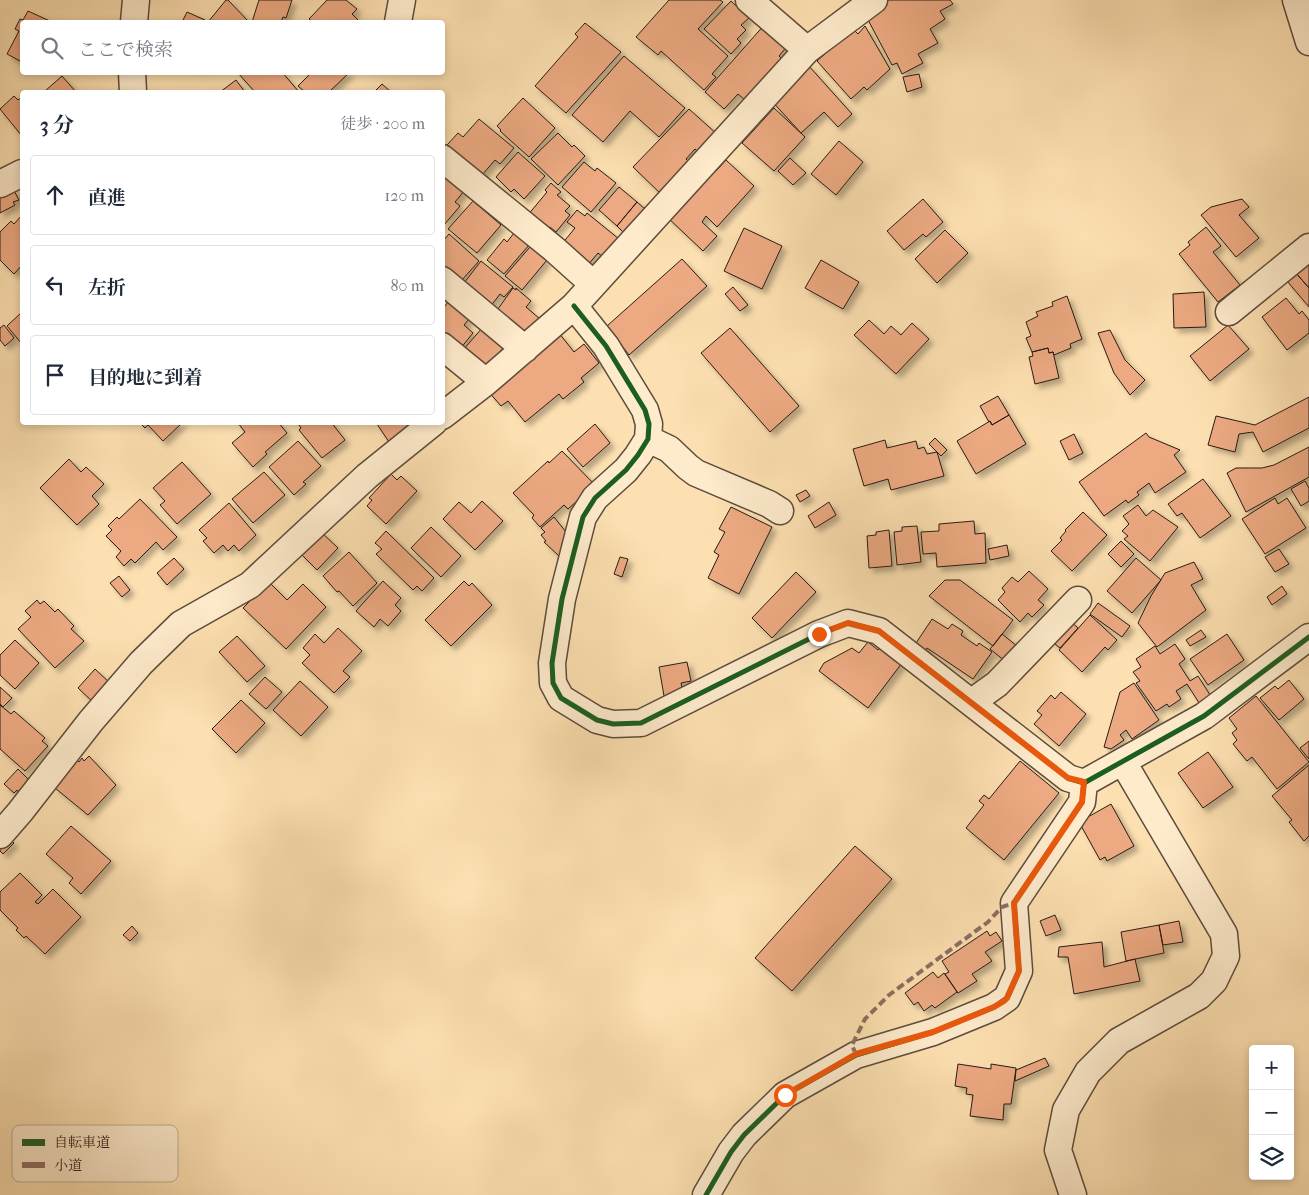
<!DOCTYPE html>
<html lang="ja">
<meta charset="utf-8">
<style>
:root{--surface:#fff;--page:#f6f6f7;--text:#1f2937;--muted:#747a83;--line:#e0e1e3}
body{margin:0;font-family:"IM FELL French Canon","Noto Serif JP",serif;background:var(--page);color:var(--text)}
.controls{position:absolute;right:15px;bottom:15px;display:grid;overflow:hidden;border-radius:5px;box-shadow:0 2px 8px #0003}
.controls button{width:45px;height:45px;display:grid;place-items:center;padding:0;border:0;border-bottom:1px solid var(--line);background:var(--surface);color:var(--text);font:25px sans-serif}
.stop{position:absolute;width:15px;height:15px;margin:-11px;border:4px solid #ea580c;border-radius:50%;background:#fff}
.stop.end{background:#ea580c;border-color:#fff;box-shadow:0 1px 5px #0008}
.list{margin:0;padding:0;list-style:none}
h2{display:flex;justify-content:space-between;align-items:center;height:65px;margin:0;padding:0 20px;font-size:21px}
h2 small{font-size:16px;font-weight:400;color:var(--muted)}
.list li{display:grid;grid-template-columns:32px 1fr auto;gap:15px;align-items:center;box-sizing:border-box;height:80px;margin:0 10px 10px;padding:0 10px;border:1px solid var(--line);border-radius:5px}
.list b{display:block;font-size:19px;white-space:nowrap}
.list em{font-size:16px;font-style:normal;color:var(--muted)}
.icon{flex:none;width:28px;height:28px;fill:none;stroke:currentColor;stroke-width:2;stroke-linecap:round;stroke-linejoin:round}
.map{position:relative;flex:none;width:1309px;height:1195px;overflow:hidden}
.search{position:absolute;background:var(--surface);box-shadow:0 2px 8px #0003;left:20px;top:20px;width:425px;height:55px;display:flex;align-items:center;gap:12px;box-sizing:border-box;padding:0 18px;border-radius:5px;color:var(--muted);font-size:19px}
.panel{position:absolute;background:var(--surface);box-shadow:0 2px 8px #0003;left:20px;top:90px;width:425px;height:335px;border-radius:5px}
.map>svg:first-child{display:block}
</style>
<div class="map">
<svg width="1309" height="1195" viewBox="0 0 1309 1195">
<defs>
<filter id="shadow"><feDropShadow dx="4.5" dy="4.5" stdDeviation="2.5" flood-color="#0004"/></filter>
</defs>
<rect width="100%" height="100%" fill="#fde0b1"/>
<filter id="stains"><feTurbulence type="fractalNoise" baseFrequency=".004" numOctaves="4"/><feColorMatrix values="0 0 0 0 .2 0 0 0 0 .09 0 0 0 0 .02 0 0 0 .5 -.17"/></filter>
<radialGradient id="worn" r=".72"><stop offset=".6" stop-color="#630" stop-opacity="0"/><stop offset="1" stop-color="#630" stop-opacity=".3"/></radialGradient>
<path fill="#edaa82" stroke="#271b15" filter="url(#shadow)" d="M226,0H228L249,22H208Z
M259,0H292L286,18L283,17L281,22H252Z
M327,0H346L357,9L352,14L360,22H313L309,19Z
M669,0H720L723,2L698,29L728,56L712,74L716,77L704,90L661,51L658,55L636,37Z
M887,0H950L953,4L940,11L945,19L930,29L938,43L918,54L923,63L902,74L897,63L892,65L867,18Z
M731,1L749,18L741,25L746,30L737,39L741,43L731,54L704,29Z
M28,11L52,22H22V62L7,54L19,31L15,29L20,19L23,20Z
M187,12L205,20L204,22H182Z
M585,23L621,52L566,113L535,86L578,37L575,34Z
M766,23L789,44L779,56L783,60L746,101L738,94L724,109L705,92Z
M865,26L890,69L867,90L864,87L851,99L817,61L853,29L858,34Z
M624,56L685,108L659,137L630,111L603,142L572,115Z
M808,65L852,114L838,127L824,112L801,133L770,99H780L788,91L784,86Z
M237,72H282L299,92H255Z
M312,72H350L329,92H305L298,86Z
M919,74L922,87L907,92L903,77Z
M62,76L76,92H46L45,91Z
M236,80L245,92H220Z
M382,84L391,92H374Z
M14,96L18,100L22,97V136L0,109Z
M523,98L555,128L529,157L500,131L501,130L497,126Z
M774,108L805,137L774,171L742,143Z
M689,109L718,135L701,154L695,149L686,159L692,165L662,195L633,167Z
M479,119L514,148L500,164L495,160L482,175L447,145L458,133L463,137Z
M558,133L572,147L574,145L585,156L558,185L531,159Z
M839,141L863,162L836,195L811,174Z
M518,152L545,176L524,199L514,189L511,192L496,177Z
M790,158L806,173L793,185L778,171Z
M726,160L754,186L717,227L706,216L702,222L717,236L703,251L667,217L712,168L716,171Z
M584,162L595,171L597,168L616,183L591,212L562,187Z
M442,173L464,191L455,202L460,206L444,225Z
M551,183L561,192L557,195L570,206L565,211L570,215L556,232L550,227L546,232L527,216L547,192L545,190Z
M12,187L19,200L13,202L15,205L0,213V193Z
M619,187L637,202L617,226L599,210Z
M923,199L943,222L926,237L923,234L904,250L887,231Z
M1242,199L1249,207L1239,215L1259,238L1236,257L1201,215L1211,207Z
M473,201L501,225L477,253L448,229Z
M637,202L645,209L624,233L617,226Z
M577,210L585,216L587,213L619,239L603,257L598,253L587,266L561,245L575,228L567,222Z
M22,215V265L14,274L0,260V232L11,221L14,224Z
M1206,227L1221,246L1213,252L1240,285L1218,302L1179,254L1190,245L1188,242Z
M744,228L782,246L762,289L724,271Z
M945,230L968,253L937,283L915,259Z
M514,233L529,245L504,274L487,260L504,239L507,242Z
M449,234L479,261L461,281L442,270V242Z
M530,247L547,260L522,290L505,276Z
M682,259L707,286L629,355L607,326Z
M821,260L859,282L843,309L805,288Z
M481,261L513,287L504,297L500,294L490,307L464,283Z
M1309,262V288L1296,273Z
M1296,273L1309,288V307L1287,281Z
M733,287L748,305L740,311L725,294Z
M513,288L516,290V288L531,301L526,307L540,319L524,337L495,313Z
M1204,292L1206,327L1174,328L1173,294Z
M1067,296L1082,339L1070,344L1071,348L1054,355L1053,352L1049,353L1048,348L1032,352L1026,338L1031,336L1026,322L1038,316L1036,312L1053,306L1052,302Z
M1286,298L1299,314L1302,311L1309,320V333L1287,350L1262,317Z
M448,302L469,319L464,325L473,333L460,349L442,335V310Z
M22,312V344L7,326Z
M869,320L884,334L891,326L901,335L912,323L929,339L896,374L854,335Z
M4,325L14,338L5,346L0,340V328Z
M1228,325L1249,349L1210,381L1190,356Z
M483,327L505,346L485,369L463,350Z
M730,328L799,406L770,432L701,353Z
M1110,330L1125,360L1145,380L1130,395L1114,373L1098,333Z
M559,333L574,352L584,344L599,363L581,378L584,382L563,399L559,394L525,422L508,401L501,406L488,391Z
M1048,348L1049,353L1053,352L1059,378L1035,384L1029,357L1033,356L1032,352Z
M998,396L1009,415L992,425L990,421L989,422L980,406Z
M1309,397V428L1263,452L1253,432L1239,434L1235,452L1208,445L1216,416L1255,425Z
M1009,415L1026,444L976,474L957,441L990,421L992,425Z
M139,422H183L163,441L148,425L145,428Z
M237,422H278L287,433L265,452L267,454L253,467L232,443L245,432Z
M297,422H331L345,440L322,458L299,430L301,428Z
M379,422H423L391,445L377,424Z
M595,424L610,443L583,467L567,449Z
M1146,433L1149,437L1180,450L1174,455L1186,472L1155,493L1149,483L1137,492L1139,495L1128,503L1126,500L1104,516L1079,482Z
M1074,434L1083,453L1069,460L1060,441Z
M935,438L947,450L941,456L929,444Z
M885,440L887,448L916,441L918,449L924,447L927,454L937,452L944,476L891,490L888,479L864,486L853,449Z
M298,441L321,466L303,482L306,484L294,495L269,467Z
M1309,447V477L1246,512L1227,473L1236,468H1262L1274,465Z
M562,451L595,485L568,509L564,505L540,527L532,518L534,515L513,493L548,461L549,463Z
M69,459L81,472L86,467L104,484L92,496L99,504L77,525L40,488Z
M182,462L211,494L177,524L160,505L165,501L153,488Z
M264,472L285,495L253,523L232,499Z
M391,474L397,480L401,476L417,491L386,524L367,506L372,500L369,498Z
M1203,479L1231,516L1200,538L1182,513L1177,516L1168,504Z
M1305,481L1309,488V501L1301,506L1291,489Z
M806,490L810,496L800,502L796,495Z
M1275,498L1278,504L1287,498L1306,528L1265,554L1242,519Z
M140,499L177,537L163,550L156,542L135,563L131,559L124,566L116,557L121,551L106,536L112,530L108,526L117,517L119,519Z
M482,501L503,521L475,550L443,519L459,502L471,513Z
M829,502L836,515L815,528L808,516Z
M229,503L256,535L239,551L234,545L228,551L223,545L214,553L203,541L207,538L199,530Z
M1138,505L1146,516L1153,510L1178,527L1150,561L1124,539L1128,536L1122,531L1129,524L1123,516Z
M731,507L772,527L739,594L708,578L719,555L714,552L725,532L719,529Z
M1083,512L1107,535L1072,571L1051,551L1062,540L1060,538L1066,531L1065,530Z
M554,517L570,537L562,544L566,550L559,556L544,542L546,541L541,535L545,532L541,528Z
M974,521L975,534L985,533L986,563L937,567L936,553L923,554L921,532L939,531V524Z
M917,526L921,562L897,565L894,532L902,531V527Z
M431,527L461,556L441,577L411,548Z
M889,530L892,566L869,568L867,536L876,535V532Z
M320,531L338,548L317,570L299,552Z
M386,531L434,578L422,591L417,586L413,590L376,554L382,549L375,543Z
M1121,541L1134,554L1121,567L1108,554Z
M1007,545L1009,556L990,560L988,549Z
M1279,549L1289,564L1275,572L1265,557Z
M349,552L377,583L353,606L339,591L337,592L323,576Z
M620,557L628,559L622,577L614,574Z
M174,558L184,569L167,585L157,573Z
M1136,558L1161,580L1132,613L1107,591Z
M1194,562L1203,579L1191,585L1206,610L1157,647L1138,623L1151,596L1165,573Z
M1029,571L1048,589L1038,600L1044,605L1032,617L1028,613L1020,622L998,600L1005,592L1002,588L1012,577L1018,582Z
M796,572L816,592L772,638L752,618Z
M119,576L130,590L122,597L110,583Z
M945,580H960L1013,620L993,646L929,596Z
M383,581L401,598L395,605L401,611L388,626L380,619L374,627L356,611Z
M464,581L469,586L472,583L492,605L451,646L425,620Z
M269,582L287,600L303,584L326,607L286,649L243,608Z
M1282,586L1287,594L1272,605L1267,597Z
M37,600L40,604L44,601L55,612L58,609L74,626L71,629L84,641L55,668L18,629L31,617L25,611Z
M1098,603L1130,626L1122,637L1090,614Z
M1090,615L1117,640L1108,650L1105,647L1082,672L1059,650Z
M932,619L948,629L952,624L963,631L961,635L977,646L979,643L992,652L973,679L927,648L924,653L914,646Z
M1069,620L1078,628L1060,648L1050,640Z
M338,628L362,651L343,671L350,677L334,693L302,663L310,655L303,648L315,634L324,643Z
M1201,630L1206,637L1190,646L1186,640Z
M1002,634L1017,646L1005,661L990,649Z
M1227,634L1244,660L1208,685L1190,659Z
M237,636L265,666L247,682L219,652Z
M15,640L39,663L15,689L0,675V655Z
M868,642L878,650L881,646L902,663L868,708L819,671L824,663L852,648L859,653Z
M1175,644L1185,659L1179,664L1190,681L1198,676L1212,698L1201,706L1187,684L1176,691L1181,699L1169,707L1167,704L1156,711L1136,683L1140,681L1133,672L1141,667L1136,659L1155,646L1160,654Z
M687,662L691,681L681,683L683,692L664,696L659,667Z
M95,669L111,684L94,703L78,688Z
M265,677L282,692L266,709L249,694Z
M1289,680L1304,699L1279,720L1260,698L1275,686L1278,689Z
M300,681L328,707L301,736L273,710Z
M1134,683L1159,720L1132,739L1126,730L1120,735L1124,740L1111,749L1104,747L1120,692Z
M0,687L12,698L3,707L0,704Z
M1061,692L1086,714L1059,746L1034,724L1042,715L1037,711L1051,695L1055,699Z
M1256,696L1309,762L1277,789L1252,757L1247,761L1233,744L1237,740L1232,733L1237,729L1229,718Z
M241,700L265,723L236,753L212,729Z
M0,705L11,714L14,711L45,738L42,741L48,746L25,771L0,749Z
M1309,741V759L1300,748Z
M1208,752L1233,787L1203,808L1178,773Z
M73,756L79,762L82,758L84,761L89,756L116,785L88,815L55,788Z
M1020,761L1059,793L1004,860L966,828L984,805L979,801L984,795L989,799Z
M1309,765V836L1304,841L1289,822L1292,820L1272,796Z
M18,769L29,780L18,792L17,790L14,793L4,784Z
M1111,804L1134,846L1107,861L1105,857L1100,860L1079,822Z
M71,826L111,861L81,894L69,883L73,878L46,854Z
M9,838L14,843L3,854L0,851V847Z
M855,846L892,879L792,991L755,958Z
M20,873L42,895L35,902L38,904L53,889L81,917L45,954L26,936L24,938L16,930L18,928L0,910V892Z
M1055,915L1061,930L1046,936L1040,921Z
M1179,921L1183,942L1163,945L1159,925Z
M1159,925L1164,953L1126,961L1121,932Z
M132,926L138,933L130,941L123,935Z
M987,931L990,936L996,932L1002,941L985,952L992,961L972,974L977,981L958,993L945,974L949,972L942,961Z
M1102,942L1104,967L1135,959L1140,981L1074,994L1068,957H1058L1059,947Z
M933,972L938,978L944,973L957,992L935,1008L932,1005L924,1011L918,1002L914,1005L905,993Z
M1045,1058L1049,1066L1015,1081L1016,1070Z
M958,1064L991,1069V1064L1016,1068L1011,1104H1004L1003,1120L970,1116L973,1095L966,1094L967,1088L955,1086Z"/>
<g fill="none" stroke-linecap="round" stroke-linejoin="round">
<g stroke="#5c4c3c" stroke-width="29">
<path id="street" d="M749,0L807,50
M1296,0L1309,42
M134,22L136,0
M398,22L402,0
M132,72L133,92
M442,158L554,249L593,284
M0,184L22,173
M442,280L525,349
M574,306L606,346L645,410L649,424L648,439L638,455L626,470L595,498L583,517L562,599L552,663L553,683L561,698L597,720L613,724L641,723L819,634L848,623L879,631L1068,778L1084,783L1204,716L1309,637
M1229,312L1309,247
M442,346L486,382
M442,416L486,382L574,306L807,50L874,0
M648,439L669,449L688,467L696,473L769,504L780,511
M972,702L997,684L1078,600
M0,835L20,812L91,721L141,663L181,624L250,585L367,476L434,422
M706,1195L731,1152L744,1135L785,1095L856,1055L933,1032L994,1007L1007,998L1019,971L1014,903L1082,802L1084,783
M1073,1195L1058,1150L1066,1110L1088,1072L1119,1041L1199,996L1214,981L1226,956L1224,934L1123,762"/>
</g>
<use href="#street" stroke="#feebcc" stroke-width="26"/>
<path stroke="#8d6e63" stroke-width="4" stroke-dasharray="8 4" stroke-linecap="butt" d="M856,1055L852,1045L865,1019L889,995L988,922L1002,907L1014,903"/>
<g stroke="#feebcc" stroke-width="8">
<path id="cycleway" d="M574,306L606,346L645,410L649,424L648,439L638,455L626,470L595,498L583,517L562,599L552,663L553,683L561,698L597,720L613,724L641,723L819,634L848,623L879,631L1068,778L1084,783L1204,716L1309,637
M706,1195L731,1152L744,1135L785,1095L856,1055L933,1032L994,1007L1007,998L1019,971L1014,903L1082,802L1084,783"/>
</g>
<use href="#cycleway" stroke="#1b5e20" stroke-width="5"/>
</g>
<g fill="none" stroke-linecap="round" stroke-linejoin="round">
<path stroke="#ea580c" stroke-width="6" d="M785,1095L856,1054L933,1032L994,1007L1004,1001L1007,998L1019,971L1014,903L1082,802L1084,782L1068,778L879,631L848,623L819,634"/>
</g>
<rect x="12" y="1125" width="166" height="57" rx="8" fill="#feebcc" stroke="#bead95" stroke-width="1"/>
<rect x="22" y="1139" width="23" height="7" fill="#1b5e20"/>
<rect x="22" y="1162" width="23" height="6" fill="#8d6e63"/>
<g font-size="14" fill="#271b15">
<text x="54" y="1147">自転車道</text>
<text x="54" y="1170">小道</text>
</g>
<rect width="100%" height="100%" filter="url(#stains)"/>
<rect width="100%" height="100%" fill="url(#worn)"/>
</svg>
<div class="controls">
<button>+</button>
<button>−</button>
<button><svg class="icon" aria-label="layers" viewBox="0 0 24 24"><path d="M12 4l9 5-9 5-9-5zM3 14l9 5 9-5"/></svg></button>
</div>
<div class="stop" style="left:785px;top:1095px"></div>
<div class="stop end" style="left:819px;top:634px"></div>
<div class="search"><svg class="icon" aria-label="search" viewBox="0 0 24 24"><circle cx="10" cy="10" r="6"/><path d="M15 15l6 6"/></svg>ここで検索</div>
<section class="panel">
<h2>3 分<small>徒歩 · 200 m</small></h2>
<ul class="list">
<li><svg class="icon" aria-label="ahead" viewBox="0 0 24 24"><path d="M12 20V5M6 11l6-6 6 6"/></svg><div><b>直進</b></div><em>120 m</em></li>
<li><svg class="icon" aria-label="left" viewBox="0 0 24 24"><path d="M17 20v-9H6M10 6l-5 5 5 5"/></svg><div><b>左折</b></div><em>80 m</em></li>
<li><svg class="icon" aria-label="arrive" viewBox="0 0 24 24"><path d="M6 21V4h12l-3 4 3 4H6"/></svg><div><b>目的地に到着</b></div></li>
</ul>
</section>
</div>
